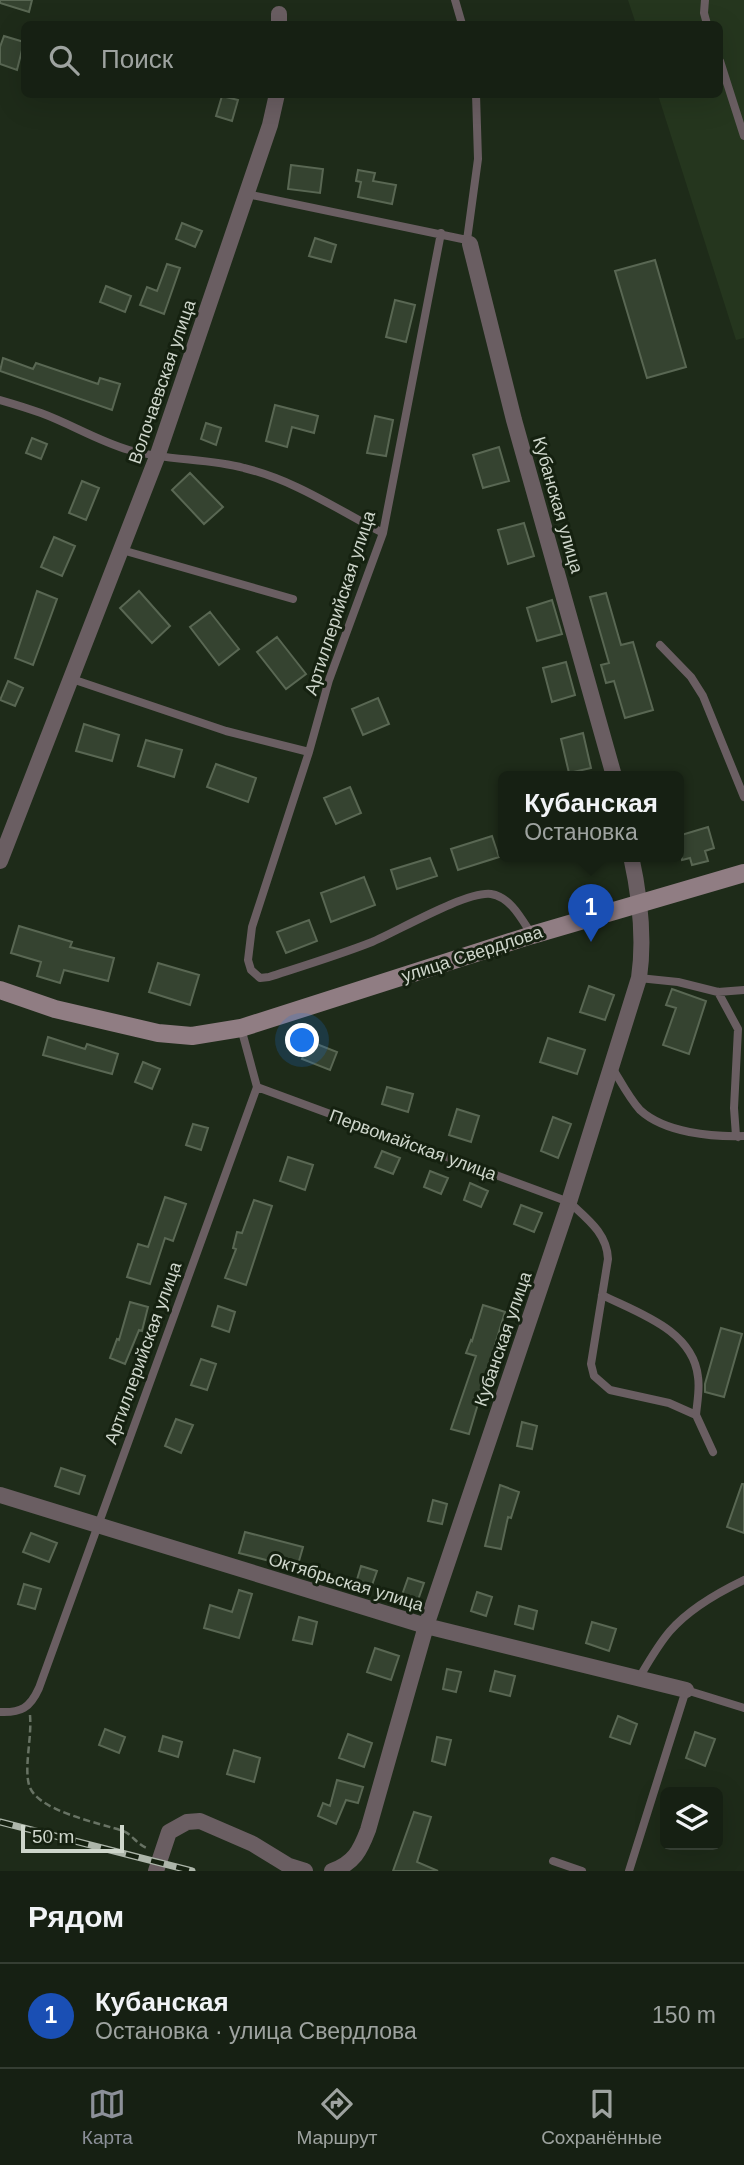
<!DOCTYPE html>
<html lang="ru">
<meta charset="utf-8">
<style>
:root{--surface:#162013;--page:#1f281c;--text:#f1f3f6;--muted:#9ea3a0;--line:#353e33;--accent:#8c9099}
body{margin:0;font-family:Arial,sans-serif;background:var(--page);color:var(--text)}
.controls{position:absolute;right:21px;bottom:21px;display:grid;overflow:hidden;border-radius:10px;box-shadow:0 7px 28px #0002}
.controls button{width:63px;height:63px;display:grid;place-items:center;padding:0;border:0;border-bottom:2px solid var(--line);background:var(--surface);color:var(--text);font:35px sans-serif}
.scale{position:absolute;left:21px;bottom:18px;width:103px;box-sizing:border-box;padding-left:7px;border:4px solid #ced6cb;border-top:0;font-size:19px;line-height:24px;white-space:nowrap;color:#ced6cb;-webkit-text-stroke:5px #152110;paint-order:stroke}
.you{position:absolute;left:303px;top:1041px;width:24px;height:24px;margin:-18px;border:5px solid #fff;border-radius:50%;background:#1a73e8;box-shadow:0 0 0 10px #1a73e833}
.badge{display:grid;place-items:center;width:46px;height:46px;border-radius:50%;background:var(--accent);color:#fff;font-size:23px;font-weight:700}
.pin{position:absolute;translate:-50% -58px;filter:drop-shadow(0 2px 4px #0008)}
.pin::after{content:'';position:absolute;top:37px;width:24px;height:21px;background:inherit;clip-path:polygon(0 0,100% 0,50% 100%)}
.popup{position:absolute;left:498px;top:771px;width:186px;height:91px;box-sizing:border-box;display:grid;place-content:center;border-radius:10px;background:var(--surface);filter:drop-shadow(0 2px 5px #0005);font-size:23px;white-space:nowrap;color:var(--muted)}
.popup b{font-size:26px;color:var(--text)}
.popup::after{content:'';position:absolute;left:50%;top:100%;margin-left:-14px;border:14px solid transparent;border-top-color:var(--surface)}
.list{margin:0;padding:0;list-style:none}
h2{display:flex;justify-content:space-between;align-items:center;height:91px;margin:0;padding:0 28px;font-size:30px}
h2 small{font-size:23px;font-weight:400;color:var(--muted)}
.list li{display:grid;grid-template-columns:46px 1fr auto;gap:21px;align-items:center;box-sizing:border-box;height:105px;padding:0 28px;border-top:2px solid var(--line)}
.list b{display:block;font-size:26px;white-space:nowrap}
.list p{margin:0;font-size:23px;white-space:nowrap;color:var(--muted)}
.list em{font-size:23px;font-style:normal;color:var(--muted)}
.icon{flex:none;width:38px;height:38px;fill:none;stroke:currentColor;stroke-width:2;stroke-linecap:round;stroke-linejoin:round}
.map{position:relative;flex:none;width:744px;height:1871px;overflow:hidden}
.search{position:absolute;background:var(--surface);box-shadow:0 7px 28px #0002;left:21px;right:21px;top:21px;height:77px;display:flex;align-items:center;gap:18px;box-sizing:border-box;padding:0 24px;border-radius:10px;color:var(--muted);font-size:26px}
.sheet{height:196px;background:var(--surface)}
nav{display:flex;justify-content:space-around;align-items:center;box-sizing:border-box;height:98px;border-top:2px solid var(--line);background:var(--surface);font-size:19px;color:var(--muted)}
nav a{display:grid;justify-items:center;gap:4px}
nav .on{color:var(--accent)}
.map>svg:first-child{display:block}
</style>
<div class="map">
<svg width="744" height="1871" viewBox="0 0 744 1871">
<rect width="100%" height="100%" fill="#1e2b19"/>
<path fill="#25361e" d="M628,0H744V338L736,340L658,95L720,94V24H636Z"/>
<path fill="#354330" stroke="#596753" stroke-width="2" d="M0,0H32L29,12L0,3Z
M4,36L24,42L17,70L0,64V47Z
M222,96L238,100L232,121L216,116Z
M291,165L323,169L320,193L288,189Z
M358,170L375,173L373,181L396,185L392,204L358,197L361,182L356,181Z
M182,223L202,231L195,247L176,239Z
M315,238L336,245L331,262L309,256Z
M655,260L686,367L647,378L615,271Z
M167,264L180,268L164,314L140,305L147,287L157,291Z
M106,286L131,296L125,312L100,302Z
M395,300L415,305L406,342L386,337Z
M3,358L33,369L36,363L98,384L100,378L120,384L112,410L0,371Z
M275,405L318,416L314,433L292,427L287,447L266,441Z
M375,416L393,420L386,456L367,453Z
M206,423L221,428L216,445L201,439Z
M32,438L47,444L41,459L26,453Z
M499,447L509,481L483,488L473,455Z
M190,473L223,507L204,524L172,490Z
M82,481L99,488L86,520L69,513Z
M524,523L534,556L508,564L498,530Z
M54,537L75,546L62,576L41,567Z
M37,591L57,599L33,665L15,658Z
M139,591L170,626L152,643L120,608Z
M606,593L621,645L633,642L653,710L625,718L614,681L606,683L601,665L609,663L590,597Z
M552,600L562,634L537,641L527,608Z
M210,612L239,649L219,665L190,627Z
M277,637L306,674L286,689L257,652Z
M566,662L575,695L552,702L543,668Z
M8,681L23,688L15,706L0,700Z
M378,698L389,724L363,735L352,709Z
M84,724L119,735L112,761L76,751Z
M583,733L591,768L569,773L561,739Z
M146,740L182,750L174,777L138,766Z
M216,764L256,778L248,802L207,787Z
M350,787L361,813L336,824L324,798Z
M708,827L714,848L705,851L708,861L692,865L690,858L682,860L681,855H678V836Z
M492,836L499,857L458,870L451,849Z
M430,858L437,876L397,889L391,870Z
M364,877L375,905L331,922L321,893Z
M309,920L317,941L286,953L277,932Z
M19,926L72,942L70,947L114,958L108,981L64,970L60,983L37,976L41,962L11,953Z
M158,963L199,975L190,1005L149,992Z
M589,986L614,995L605,1020L580,1012Z
M672,989L706,1001L689,1054L663,1045L676,1008L666,1005Z
M48,1037L85,1049L87,1044L118,1054L112,1074L43,1055Z
M548,1038L585,1050L577,1074L540,1062Z
M309,1041L337,1052L330,1070L302,1059Z
M143,1062L160,1069L152,1089L135,1082Z
M387,1087L413,1094L408,1112L382,1104Z
M457,1109L479,1116L471,1142L449,1135Z
M553,1117L571,1124L558,1158L541,1151Z
M193,1124L208,1128L201,1150L186,1145Z
M382,1151L400,1158L393,1174L375,1167Z
M288,1157L313,1165L305,1190L280,1181Z
M430,1171L448,1178L441,1194L424,1187Z
M470,1183L488,1191L481,1207L464,1200Z
M165,1197L186,1204L173,1241L165,1238L150,1284L127,1277L138,1244L148,1247Z
M254,1200L272,1206L246,1285L225,1278L236,1249L233,1248L237,1232L242,1233Z
M521,1205L542,1213L534,1232L514,1224Z
M130,1302L148,1307L142,1331L139,1330L125,1364L110,1358L117,1339L119,1340Z
M483,1305L505,1312L494,1348L500,1350L496,1363L493,1362L480,1397L469,1434L451,1429L476,1356L466,1353L471,1340L472,1341Z
M218,1306L235,1312L229,1332L212,1326Z
M721,1328L742,1334L724,1397L705,1392V1384Z
M201,1359L216,1364L207,1390L191,1385Z
M176,1419L193,1425L181,1453L165,1446Z
M522,1422L537,1426L532,1449L517,1446Z
M61,1468L85,1476L79,1494L55,1486Z
M742,1484H744V1533L727,1527Z
M500,1485L519,1492L511,1518L508,1517L501,1549L485,1546Z
M433,1500L447,1504L442,1524L428,1521Z
M245,1532L303,1547L297,1568L239,1553Z
M31,1533L57,1543L49,1562L23,1552Z
M361,1566L377,1571L371,1588L356,1583Z
M408,1578L424,1583L418,1600L402,1595Z
M24,1584L41,1589L35,1609L18,1604Z
M239,1590L252,1594L239,1638L204,1628L210,1605L232,1612Z
M477,1592L492,1597L486,1616L471,1611Z
M519,1606L537,1611L533,1629L515,1624Z
M299,1617L317,1622L312,1644L293,1640Z
M592,1622L616,1629L609,1651L586,1643Z
M375,1648L399,1656L391,1680L367,1672Z
M447,1669L461,1672L456,1692L443,1689Z
M495,1671L515,1676L510,1696L490,1691Z
M618,1716L637,1724L630,1744L610,1737Z
M105,1729L125,1737L119,1753L99,1745Z
M695,1732L715,1739L705,1766L686,1758Z
M348,1734L372,1743L364,1767L339,1758Z
M163,1736L182,1742L178,1757L159,1751Z
M437,1737L451,1740L445,1765L432,1761Z
M234,1750L260,1758L254,1782L227,1774Z
M337,1780L363,1787L358,1803L346,1800L336,1824L318,1816L323,1803L330,1806Z
M414,1812L431,1817L417,1862L438,1871H393Z"/>
<g fill="none" stroke-linecap="round" stroke-linejoin="round">
<path stroke="#687364" stroke-width="2.5" stroke-dasharray="7 3.5" stroke-linecap="butt" d="M30,1715C32,1738 24,1766 29,1785C36,1811 100,1823 123,1831C133,1835 137,1845 149,1849"/>
<path stroke="#6a5e62" stroke-width="8" d="M455,0L462,24
M705,0L704,13L707,24
M720,61L744,136
M247,194L467,240L470,244
M441,233L383,533L329,680L309,752L252,927L248,960L251,970L260,978L269,977C303,966 339,955 372,942C398,931 466,891 491,894C511,897 522,920 532,935
M467,240L478,159L476,94
M0,400C14,404 27,408 41,413C71,424 98,441 129,450C167,461 207,458 244,468C297,481 336,509 383,533
M122,550L293,599
M660,645L691,677L703,696L744,797
M72,679L226,731L309,752
M639,978L678,982L718,992L744,990
M718,992L738,1029L734,1108L736,1136L738,1137
M613,1069C621,1082 629,1098 640,1110C665,1133 712,1137 744,1136
M257,1087L569,1202C587,1219 607,1233 608,1259L591,1364L594,1376L610,1390L669,1403L696,1415L713,1452
M602,1295C638,1313 693,1330 698,1377C700,1389 697,1403 696,1415
M639,1678C649,1661 658,1645 670,1631C689,1609 719,1592 744,1580
M0,1712C21,1713 30,1708 39,1688L257,1087L241,1028
M553,1861L582,1871
M629,1871L686,1690L744,1708"/>
<path stroke="#6a5e62" stroke-width="16" d="M279,14V24
M470,244L514,420L614,776
M0,861L157,457L270,125L277,94
M0,1495L426,1626L686,1690
M156,1871L169,1832L187,1822L200,1821L253,1844L289,1866L305,1871
M332,1871C354,1863 360,1851 368,1830L426,1626L569,1202L639,978C645,937 640,897 631,856"/>
<path stroke="#907d83" stroke-width="18" d="M0,990L55,1009L158,1033L192,1036L241,1028L532,935L744,873"/>
<g stroke="#adb6aa" stroke-width="7">
<path id="rail" d="M0,1822L192,1871"/>
</g>
<use href="#rail" stroke="#152110" stroke-width="4.5" stroke-dasharray="13" stroke-linecap="butt"/>
</g>
<g text-anchor="middle" dominant-baseline="central" stroke-width="6" stroke-linejoin="round" paint-order="stroke">
<g font-size="18" fill="#ced6cb" stroke="#152110">
<text transform="translate(162 382) rotate(-71)">Волочаевская улица</text>
<text transform="translate(558 505) rotate(74)">Кубанская улица</text>
<text transform="translate(340 603) rotate(-72)">Артиллерийская улица</text>
<text transform="translate(472 954) rotate(-18)">улица Свердлова</text>
<text transform="translate(413 1145) rotate(20)">Первомайская улица</text>
<text transform="translate(503 1339) rotate(-71)">Кубанская улица</text>
<text transform="translate(143 1353) rotate(-70)">Артиллерийская улица</text>
<text transform="translate(346 1582) rotate(17)">Октябрьская улица</text>
</g>
</g>
</svg>
<div class="controls">
<button><svg class="icon" aria-label="layers" viewBox="0 0 24 24"><path d="M12 4l9 5-9 5-9-5zM3 14l9 5 9-5"/></svg></button>
</div>
<div class="scale">50 m</div>
<div class="you"></div>
<div class="pin badge" style="left:591px;top:942px;background:#1a4fb4">1</div>
<div class="popup"><b>Кубанская</b>Остановка</div>
<div class="search"><svg class="icon" aria-label="search" viewBox="0 0 24 24"><circle cx="10" cy="10" r="6"/><path d="M15 15l6 6"/></svg>Поиск</div>
</div>
<section class="sheet">
<h2>Рядом<small></small></h2>
<ul class="list">
<li><span class="badge" style="background:#1a4fb4">1</span><div><b>Кубанская</b><p>Остановка · улица Свердлова</p></div><em>150 m</em></li>
</ul>
</section>
<nav>
<a class="on"><svg class="icon" aria-label="map" viewBox="0 0 24 24"><path d="M3 6l6-2 6 2 6-2v14l-6 2-6-2-6 2zM9 4v14M15 6v14"/></svg>Карта</a>
<a><svg class="icon" aria-label="directions" viewBox="0 0 24 24"><path d="M12 3l9 9-9 9-9-9zM9 14v-3h6M13 9l2 2-2 2"/></svg>Маршрут</a>
<a><svg class="icon" aria-label="saved" viewBox="0 0 24 24"><path d="M7 4h10v16l-5-4-5 4z"/></svg>Сохранённые</a>
</nav>
